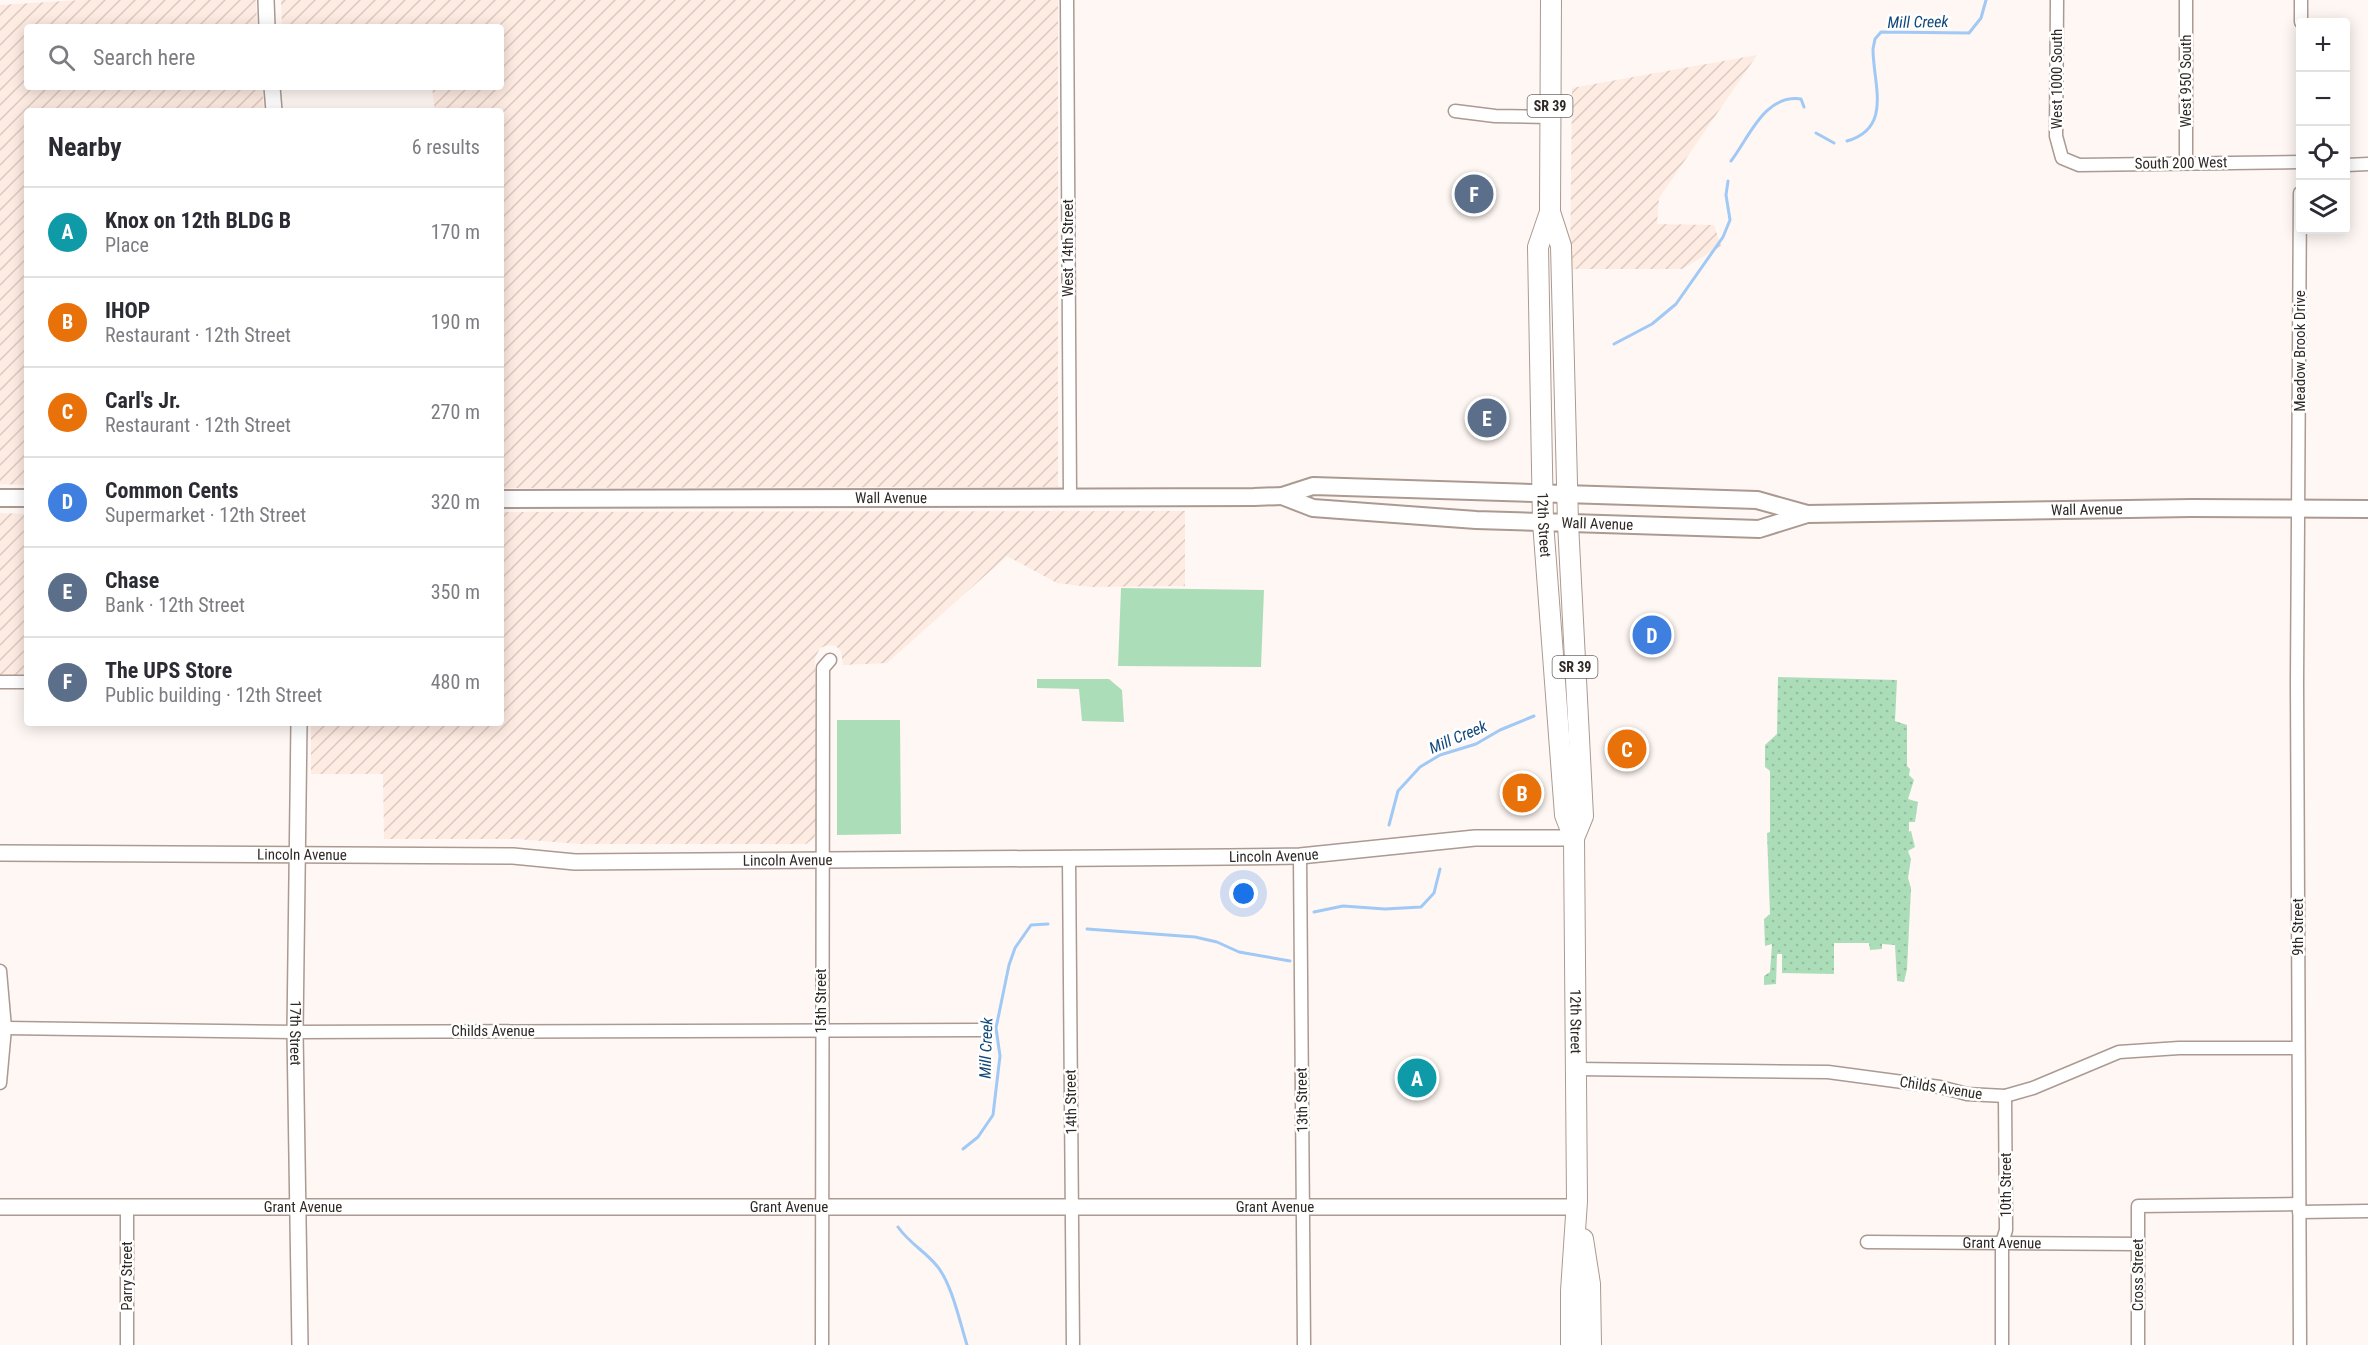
<!DOCTYPE html>
<meta charset="utf-8">
<style>
:root{--surface:#fff;--page:#f7f7f7;--text:#2b2b33;--muted:#7c7c81;--line:#e1e1e2;--accent:#4649be}
body{margin:0;font-family:"Roboto Condensed",sans-serif;background:var(--page);color:var(--text)}
.controls{position:absolute;right:18px;top:18px;display:grid;overflow:hidden;border-radius:6px;box-shadow:0 3px 15px #0003}
.controls button{width:54px;height:54px;display:grid;place-items:center;padding:0;border:0;border-bottom:2px solid var(--line);background:var(--surface);color:var(--text);font:30px sans-serif}
.you{position:absolute;left:1244px;top:894px;width:21px;height:21px;margin:-15px;border:4px solid #fff;border-radius:50%;background:#1a73e8;box-shadow:0 0 0 9px #1a73e833}
.badge{display:grid;place-items:center;width:39px;height:39px;border-radius:50%;background:var(--accent);color:#fff;font-size:20px;font-weight:700}
.pin{position:absolute;translate:-50% -50%;border:3px solid #fff;box-shadow:0 2px 6px #0006}
.list{margin:0;padding:0;list-style:none}
h2{display:flex;justify-content:space-between;align-items:center;height:78px;margin:0;padding:0 24px;font-size:26px}
h2 small{font-size:20px;font-weight:400;color:var(--muted)}
.list li{display:grid;grid-template-columns:39px 1fr auto;gap:18px;align-items:center;box-sizing:border-box;height:90px;padding:0 24px;border-top:2px solid var(--line)}
.list b{display:block;font-size:22px;white-space:nowrap}
.list p{margin:0;font-size:20px;white-space:nowrap;color:var(--muted)}
.list em{font-size:20px;font-style:normal;color:var(--muted)}
.icon{flex:none;width:33px;height:33px;fill:none;stroke:currentColor;stroke-width:2;stroke-linecap:round;stroke-linejoin:round}
.map{position:relative;flex:none;width:2368px;height:1345px;overflow:hidden}
.search{position:absolute;background:var(--surface);box-shadow:0 3px 15px #0003;left:24px;top:24px;width:480px;height:66px;display:flex;align-items:center;gap:15px;box-sizing:border-box;padding:0 21px;border-radius:6px;color:var(--muted);font-size:22px}
.panel{position:absolute;background:var(--surface);box-shadow:0 3px 15px #0003;left:24px;top:108px;width:480px;height:618px;border-radius:6px}
.map>svg:first-child{display:block}
</style>
<div class="map">
<svg width="2368" height="1345" viewBox="0 0 2368 1345">
<defs>
<pattern id="industrial-furrows" width="10" height="10" patternUnits="userSpaceOnUse" patternTransform="scale(1.5)"><rect width="10" height="10" fill="#feebe2"/><path d="M-1 1l2-2M0 10L10 0M9 11l2-2" fill="none" stroke="#dacac2"/></pattern>
<pattern id="grass-dots" width="8" height="8" patternUnits="userSpaceOnUse" patternTransform="scale(1.5)"><rect width="8" height="8" fill="#acddb9"/><path d="M2 2h.1M6 6h.1" fill="none" stroke="#94be9f" stroke-width="1.8" stroke-linecap="round"/></pattern>
</defs>
<rect width="100%" height="100%" fill="#fff7f3"/>
<path fill="url(#industrial-furrows)" d="M81,0H256L257,27H27V87H262L264,111H27V485L0,484V5Z
M281,0H1058V487L501,488V111H435L432,87H501V27H282Z
M1757,55L1659,198L1657,224L1714,225L1721,246L1682,269H1570L1572,88Z
M1185,511V586L1091,587L1057,583L1007,556L887,663L843,665L841,651L836,646L828,645L820,648L815,658L817,827L814,838L806,844H579L518,839H384L383,774H311V723H501V512Z
M0,513L27,514V676H0Z"/>
<path fill="url(#grass-dots)" d="M1778,677L1897,680L1895,721L1907,725V766L1910,769L1909,775L1914,780L1908,799L1918,802L1915,822H1909V832L1911,831L1915,847L1908,851L1911,859L1908,878L1911,888L1907,969L1904,982L1897,981L1895,945L1882,944V949L1870,950L1869,943H1834V974L1782,973V954H1777L1776,984L1764,985V976L1770,972L1772,944L1765,946L1764,919L1770,914L1767,833L1770,832V771L1765,767V745L1777,734Z"/>
<path fill="#acddb9" d="M1121,588L1264,590L1261,667L1118,666Z
M1037,679H1109L1122,690L1124,722L1082,721L1079,689L1037,688Z
M837,720H900L901,834L837,835Z"/>
<g fill="none" stroke-linecap="round" stroke-linejoin="round">
<path stroke="#a0c9f5" stroke-width="3" d="M1816,133L1834,143
M1847,141C1893,128 1873,84 1873,49L1875,39L1881,32L1969,33L1981,18L1986,0
M1731,161C1749,138 1764,94 1801,99L1804,107
M1614,344L1652,324L1676,304L1723,237L1730,220L1726,195L1728,181
M1389,825L1398,791L1420,767L1440,755L1476,744L1500,730L1534,716
M1314,912L1343,906L1385,909L1421,907L1434,893L1440,869
M1087,929L1195,937L1217,942L1239,952L1290,961
M963,1149L978,1137L993,1115L1000,1056L996,1028L1009,965L1015,948L1031,925L1048,924
M898,1227C910,1244 925,1251 937,1266C952,1284 960,1323 967,1345"/>
<g stroke="#ab9a91" stroke-width="15">
<g id="minor">
<path d="M1067,0L1070,496"/>
<path d="M2057,0L2056,136L2062,158L2079,165L2300,162"/>
<path d="M2301,22V0"/>
<path d="M1455,111L1495,116L1550,117"/>
<path d="M2186,163V0"/>
<path d="M2346,165L2368,164"/>
<path d="M0,682H27"/>
<path d="M1300,856L1304,1345"/>
<path d="M1069,859L1073,1345"/>
<path d="M0,971L5,1028L0,1083"/>
<path d="M5,1028L295,1032L982,1030"/>
<path d="M1576,1069L1828,1072L1940,1087L1967,1094L2005,1096L2033,1088L2119,1052L2179,1048H2298"/>
<path d="M2299,1212L2368,1211"/>
<path id="s1" d="M1867,1242L2138,1244"/>
<path d="M127,1345V1207"/>
<path d="M822,1345L823,668L830,660"/>
<path d="M2002,1345V1243L2006,1230L2005,1096"/>
<path d="M2138,1345V1206L2299,1204"/>
<path d="M2300,1345L2297,683L2300,193"/>
</g>
</g>
<g stroke="#ab9a91" stroke-width="18">
<g id="tertiary">
<path d="M266,0L267,27"/>
<path d="M272,87L274,111"/>
<path id="s2" d="M299,723L295,1032L300,1345"/>
<path id="s3" d="M0,853L513,856L575,862L1229,857L1300,856L1475,838H1574"/>
<path id="s4" d="M0,1207H1577"/>
</g>
</g>
<g stroke="#ab9a91" stroke-width="20">
<g id="secondary">
<path id="s5" d="M1282,496L1313,508L1476,520L1759,529L1807,514L2192,508L2368,509"/>
<path d="M0,498H27"/>
<path id="s6" d="M501,499L1254,497L1282,496L1313,486L1757,500L1807,514"/>
</g>
</g>
<g stroke="#ab9a91" stroke-width="22">
<g id="primary">
<path d="M1551,0L1550,212L1561,246L1568,523L1583,816L1574,838"/>
<path id="s7" d="M1550,212L1538,247L1543,522L1565,815L1574,838L1577,1201L1571,1291V1345"/>
<path d="M1583,1239L1590,1284L1591,1345"/>
</g>
</g>
<use href="#minor" stroke="#fff" stroke-width="12"/>
<use href="#tertiary" stroke="#fff" stroke-width="15"/>
<use href="#secondary" stroke="#fff" stroke-width="16"/>
<use href="#primary" stroke="#fff" stroke-width="20"/>
</g>
<g text-anchor="middle" dominant-baseline="central" stroke-width="5" stroke-linejoin="round" paint-order="stroke">
<g fill="#fff" stroke="#6e6a67" stroke-width="1.5">
<rect x="1527.5" y="95" width="45" height="22" rx="4.5"/>
<rect x="1552.5" y="656" width="45" height="22" rx="4.5"/>
</g>
<g font-size="14" font-weight="bold" fill="#302a26">
<text x="1550" y="106">SR 39</text>
<text x="1575" y="667">SR 39</text>
</g>
<g font-size="15" fill="#302a26" stroke="#fff">
<text transform="translate(2057 79) rotate(-90)">West 1000 South</text>
<text transform="translate(2186 81) rotate(-90)">West 950 South</text>
<text transform="translate(2181 163) rotate(-1)">South 200 West</text>
<text transform="translate(1068 248) rotate(-90)">West 14th Street</text>
<text transform="translate(2300 351) rotate(-90)">Meadow Brook Drive</text>
<text stroke="none"><textPath href="#s6" startOffset="390">Wall Avenue</textPath></text>
<text stroke="none"><textPath href="#s5" startOffset="810">Wall Avenue</textPath></text>
<text stroke="none"><textPath href="#s5" startOffset="318">Wall Avenue</textPath></text>
<text stroke="none"><textPath href="#s7" startOffset="315">12th Street</textPath></text>
<text stroke="none"><textPath href="#s3" startOffset="1274">Lincoln Avenue</textPath></text>
<text stroke="none"><textPath href="#s3" startOffset="302">Lincoln Avenue</textPath></text>
<text stroke="none"><textPath href="#s3" startOffset="788">Lincoln Avenue</textPath></text>
<text transform="translate(2298 927) rotate(-90)">9th Street</text>
<text transform="translate(821 1001) rotate(-90)">15th Street</text>
<text stroke="none"><textPath href="#s7" startOffset="814">12th Street</textPath></text>
<text x="493" y="1031">Childs Avenue</text>
<text stroke="none"><textPath href="#s2" startOffset="310">17th Street</textPath></text>
<text transform="translate(1941 1088) rotate(9)">Childs Avenue</text>
<text transform="translate(1302 1100) rotate(-91)">13th Street</text>
<text transform="translate(1071 1102) rotate(-91)">14th Street</text>
<text transform="translate(2006 1185) rotate(-90)">10th Street</text>
<text stroke="none"><textPath href="#s4" startOffset="789">Grant Avenue</textPath></text>
<text stroke="none"><textPath href="#s4" startOffset="303">Grant Avenue</textPath></text>
<text stroke="none"><textPath href="#s4" startOffset="1275">Grant Avenue</textPath></text>
<text stroke="none"><textPath href="#s1" startOffset="135">Grant Avenue</textPath></text>
<text transform="translate(2138 1275) rotate(-90)">Cross Street</text>
<text transform="translate(127 1276) rotate(-90)">Parry Street</text>
</g>
<g font-size="16" font-style="italic" fill="#104879" stroke="#fff">
<text transform="translate(1918 22) rotate(-1)">Mill Creek</text>
<text transform="translate(1458 737) rotate(-23)">Mill Creek</text>
<text transform="translate(986 1048) rotate(-88)">Mill Creek</text>
</g>
</g>
</svg>
<div class="controls">
<button>+</button>
<button>−</button>
<button><svg class="icon" aria-label="locate" viewBox="0 0 24 24"><circle cx="12" cy="12" r="6"/><path d="M12 2v4M12 18v4M2 12h4M18 12h4"/></svg></button>
<button><svg class="icon" aria-label="layers" viewBox="0 0 24 24"><path d="M12 4l9 5-9 5-9-5zM3 14l9 5 9-5"/></svg></button>
</div>
<div class="you"></div>
<div class="pin badge" style="left:1417px;top:1078px;background:#0f9aa8">A</div>
<div class="pin badge" style="left:1522px;top:793px;background:#e8710a">B</div>
<div class="pin badge" style="left:1627px;top:749px;background:#e8710a">C</div>
<div class="pin badge" style="left:1652px;top:635px;background:#3f7fe0">D</div>
<div class="pin badge" style="left:1487px;top:418px;background:#5c6f8a">E</div>
<div class="pin badge" style="left:1474px;top:194px;background:#5c6f8a">F</div>
<div class="search"><svg class="icon" aria-label="search" viewBox="0 0 24 24"><circle cx="10" cy="10" r="6"/><path d="M15 15l6 6"/></svg>Search here</div>
<section class="panel">
<h2>Nearby<small>6 results</small></h2>
<ul class="list">
<li><span class="badge" style="background:#0f9aa8">A</span><div><b>Knox on 12th BLDG B</b><p>Place</p></div><em>170 m</em></li>
<li><span class="badge" style="background:#e8710a">B</span><div><b>IHOP</b><p>Restaurant · 12th Street</p></div><em>190 m</em></li>
<li><span class="badge" style="background:#e8710a">C</span><div><b>Carl's Jr.</b><p>Restaurant · 12th Street</p></div><em>270 m</em></li>
<li><span class="badge" style="background:#3f7fe0">D</span><div><b>Common Cents</b><p>Supermarket · 12th Street</p></div><em>320 m</em></li>
<li><span class="badge" style="background:#5c6f8a">E</span><div><b>Chase</b><p>Bank · 12th Street</p></div><em>350 m</em></li>
<li><span class="badge" style="background:#5c6f8a">F</span><div><b>The UPS Store</b><p>Public building · 12th Street</p></div><em>480 m</em></li>
</ul>
</section>
</div>
